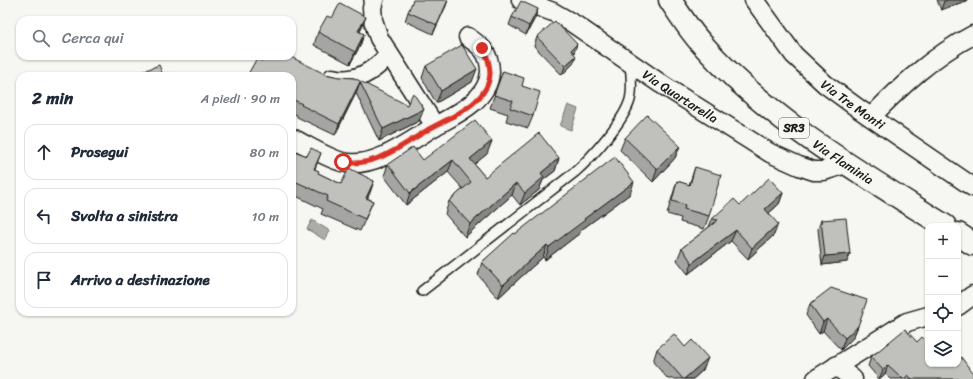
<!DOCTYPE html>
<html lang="it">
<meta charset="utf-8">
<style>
:root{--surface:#fff;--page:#f6f6f7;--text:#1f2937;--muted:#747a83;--line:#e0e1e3}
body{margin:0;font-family:Sriracha,sans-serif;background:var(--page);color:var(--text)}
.controls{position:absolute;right:12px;bottom:12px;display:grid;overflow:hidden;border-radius:8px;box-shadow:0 1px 3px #0004}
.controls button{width:36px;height:36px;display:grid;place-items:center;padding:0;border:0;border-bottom:1px solid var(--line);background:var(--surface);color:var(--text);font:20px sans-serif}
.stop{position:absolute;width:12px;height:12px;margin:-9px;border:3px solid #d93025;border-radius:50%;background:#fff}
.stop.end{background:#d93025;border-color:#fff;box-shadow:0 1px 4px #0008}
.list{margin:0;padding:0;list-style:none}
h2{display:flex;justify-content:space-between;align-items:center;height:52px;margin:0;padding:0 16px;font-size:17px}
h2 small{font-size:13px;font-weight:400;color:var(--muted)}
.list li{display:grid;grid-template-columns:26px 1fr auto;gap:12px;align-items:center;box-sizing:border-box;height:56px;margin:0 8px 8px;padding:0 8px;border:1px solid var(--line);border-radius:12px}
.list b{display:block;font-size:15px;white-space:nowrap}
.list em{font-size:13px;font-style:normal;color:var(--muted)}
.icon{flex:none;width:22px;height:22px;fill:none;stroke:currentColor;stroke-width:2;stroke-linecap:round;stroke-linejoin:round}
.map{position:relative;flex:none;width:973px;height:379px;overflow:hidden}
.search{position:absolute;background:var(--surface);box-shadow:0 1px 3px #0004;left:16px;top:16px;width:280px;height:44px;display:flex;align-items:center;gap:10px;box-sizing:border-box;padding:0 14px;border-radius:12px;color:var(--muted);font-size:15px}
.panel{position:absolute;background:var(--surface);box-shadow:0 1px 3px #0004;left:16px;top:72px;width:280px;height:244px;border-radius:12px}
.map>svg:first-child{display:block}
</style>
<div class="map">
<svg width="973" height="379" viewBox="0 0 973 379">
<rect width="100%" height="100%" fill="#f6f6f2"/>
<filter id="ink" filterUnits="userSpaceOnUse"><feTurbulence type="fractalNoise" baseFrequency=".025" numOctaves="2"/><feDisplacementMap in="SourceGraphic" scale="8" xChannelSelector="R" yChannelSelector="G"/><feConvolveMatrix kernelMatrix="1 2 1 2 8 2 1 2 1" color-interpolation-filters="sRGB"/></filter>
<g filter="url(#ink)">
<path fill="#acaca9" stroke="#727271" d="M568,105L578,109L571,130L560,126Z
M312,220L330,231L325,240L307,229Z"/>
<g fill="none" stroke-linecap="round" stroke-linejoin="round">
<g stroke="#1c1c1c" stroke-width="12">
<path id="service" d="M422,291L575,172C591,158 624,121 630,100C633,88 631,75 630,63"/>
</g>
<g stroke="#1c1c1c" stroke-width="21">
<g id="minor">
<path id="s1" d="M521,0L553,12L574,24L661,84L770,153L799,166L814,171H824L846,164"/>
<path id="s2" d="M754,0L794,55L825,84L859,109L973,187"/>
<path d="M332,78C356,84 373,71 389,55"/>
<path d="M871,117C902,85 933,56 973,35"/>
<path d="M435,126C457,114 488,100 490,72C490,64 489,58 484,51C480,45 473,41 468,37"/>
<path d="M292,138C308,146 325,157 342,162C373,170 410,141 435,126L379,38L373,20L372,8L374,0"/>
<path d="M958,306L973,295"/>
<path d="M836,366L853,379"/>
<path d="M816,379L907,322L928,316"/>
</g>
</g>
<g stroke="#1c1c1c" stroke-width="25">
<g id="primary">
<path id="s3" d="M670,0C680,15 690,31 702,44C771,122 858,171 945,226"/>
<path d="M958,234L973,244"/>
</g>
</g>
<use href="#service" stroke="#f6f6f2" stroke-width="9"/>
<use href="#minor" stroke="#f6f6f2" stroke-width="18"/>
<use href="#primary" stroke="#f6f6f2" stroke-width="22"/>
</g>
<path fill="#a5a5a3" stroke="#1c1c1c" d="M448,0L433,34L405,21L408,12Z
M937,0H968L941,10Z
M512,17L535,18L526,35L509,25Z
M332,18L361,29L360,32L364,34L360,46L350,64L314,45L318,32Z
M537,37L576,56L573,64L562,75L534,46Z
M262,61L325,74L339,77L354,78L419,121L379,141L356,93L335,135L297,117V115L292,113V76Z
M426,66L472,82L436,103L422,78Z
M503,71L522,86L533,116L528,128L506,121L508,114L490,108Z
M625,138L680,146L675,158L653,182L620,150Z
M292,150L307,156L321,153L315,169L318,173L341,184L374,181L367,198L373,201L368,213L360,231L321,214L323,209L292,194Z
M487,154L474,164L485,177L559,158L555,171L543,180L539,190L520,205L512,195L465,237L445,214L449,201L463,189L448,172L406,205L384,176L388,164Z
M695,167L709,216L704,229L680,222L681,218L667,214L673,194L677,181L689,185Z
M783,193L779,204L769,213L774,235L748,259L731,241L688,274L677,260L682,248L709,227L712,219L740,205Z
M630,194L581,230L580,233L545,260L543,257L498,298L478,275L482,262L515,234Z
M821,220L850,254L847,262L822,265L818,229Z
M810,304L858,326L853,338L841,350L823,331L819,334L806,315Z
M917,342L928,364L973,379H890L885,374L879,379L868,366L871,357Z
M685,347L703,370L693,379H668L653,362L657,349Z"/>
<path fill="#868684" stroke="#1c1c1c" d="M448,0L446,6L433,34L437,25Z
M948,0H968L941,10L944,1Z
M538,9L535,18L526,35L529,26Z
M366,17L361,29L354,43L358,31Z
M364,34L360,46L350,64L355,52Z
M577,44L574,53L571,50Z
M576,56L573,64L562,75L565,66Z
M477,69L472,82L436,103L441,91Z
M360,82L356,93L335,135L339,124Z
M424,109L419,121L379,141L383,129Z
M492,141L487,154L465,172L470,159Z
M680,146L675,158L653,182L657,169Z
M559,158L555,171L543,180L539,190L520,205L525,193L541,173Z
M453,160L448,172L406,205L410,193Z
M374,181L370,193L362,210L366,198Z
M634,182L630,194L581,230L580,233L545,260L549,247L584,219Z
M516,183L512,195L465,237L470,224Z
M783,193L779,204L761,220L765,209Z
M778,224L774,235L748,259L752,248Z
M736,230L731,241L688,274L692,263Z
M547,245L543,257L498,298L503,285Z
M850,254L847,262L822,265L825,256Z
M827,319L823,331L819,334L823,322Z
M858,326L853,338L841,350L845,338Z
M708,358L703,370L693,379H684Z
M888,365L885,374L879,379L883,370Z"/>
<path fill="#c0c0bd" stroke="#1c1c1c" d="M413,0H448L437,25L408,12Z
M521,1L538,9L529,26L512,17Z
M340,3L366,17L358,31L364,34L355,52L318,32L327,16L332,18Z
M555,21L577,44L571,50L576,56L565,66L537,37Z
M462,45L477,69L441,91L426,66Z
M265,56H289L325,74L339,77L354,78L407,105L413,93L424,109L383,129L360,82L339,124L301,105L302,104L292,99V76H247L257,58L262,61Z
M159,65L163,75L168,73L170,76H131Z
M503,71L524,78L522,86L540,92L533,116L510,108L513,101L494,95Z
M647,115L680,146L657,169L625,138Z
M475,120L492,141L470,159L485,177L539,133L559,158L541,173L544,177L525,193L516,183L470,224L449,201L471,182L453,160L410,193L388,164L413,147L423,160Z
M311,148L321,153L314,169L319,171L318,173L341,184L349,168L374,181L366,198L373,201L365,219L326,201L328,196L292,180V150L307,156Z
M615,157L634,182L584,219L585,220L549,247L547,245L503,285L482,262L514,233L515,234Z
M695,167L721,175L709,216L684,209L685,205L672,201L677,181L690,185Z
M769,178L783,193L765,209L778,224L752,248L736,230L692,263L682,248L718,220L712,219L734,199L740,205Z
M846,218L850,254L825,256L821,220Z
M831,288L867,300L858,326L845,338L827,319L823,322L810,304Z
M905,329L917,342L922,337L928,343V364H958V359L961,357L972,372L973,371V379H912L908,375L904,379H903L888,365L883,370L871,357Z
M674,334L685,347L692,340L708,358L684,379H683L657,349Z"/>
</g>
<g fill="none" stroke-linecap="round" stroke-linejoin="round" filter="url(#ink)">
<path stroke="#d93025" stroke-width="5" d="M343,162C375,168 403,145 429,129C451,117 488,103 490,74C490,63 488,56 482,48"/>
</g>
<g text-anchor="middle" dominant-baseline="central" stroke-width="3" stroke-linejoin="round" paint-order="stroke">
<rect fill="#f6f6f2" stroke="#5d5d5c" stroke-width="1" x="779" y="118" width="30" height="20" rx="3"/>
<g font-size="12" font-weight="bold" fill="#1c1c1c">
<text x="794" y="128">SR3</text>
</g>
<g font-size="13" fill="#1c1c1c" stroke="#f6f6f2">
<text stroke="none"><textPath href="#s1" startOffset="187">Via Quartarella</textPath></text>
<text stroke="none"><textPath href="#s2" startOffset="145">Via Tre Monti</textPath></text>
<text stroke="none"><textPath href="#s3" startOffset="239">Via Flaminia</textPath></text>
</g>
</g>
</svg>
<div class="controls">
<button>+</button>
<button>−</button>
<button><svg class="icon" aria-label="locate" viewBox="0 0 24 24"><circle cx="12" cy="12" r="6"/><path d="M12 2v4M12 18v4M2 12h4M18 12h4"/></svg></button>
<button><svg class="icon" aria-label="layers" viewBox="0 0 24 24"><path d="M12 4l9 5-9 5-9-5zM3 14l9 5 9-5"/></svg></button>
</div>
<div class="stop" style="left:343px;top:162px"></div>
<div class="stop end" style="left:482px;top:48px"></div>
<div class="search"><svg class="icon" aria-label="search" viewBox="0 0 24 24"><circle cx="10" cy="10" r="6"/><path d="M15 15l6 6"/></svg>Cerca qui</div>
<section class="panel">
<h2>2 min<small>A piedi · 90 m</small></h2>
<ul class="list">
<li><svg class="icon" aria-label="ahead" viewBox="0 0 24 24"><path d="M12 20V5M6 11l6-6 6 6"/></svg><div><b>Prosegui</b></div><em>80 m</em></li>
<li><svg class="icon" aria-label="left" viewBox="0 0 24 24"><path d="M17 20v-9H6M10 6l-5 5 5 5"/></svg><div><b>Svolta a sinistra</b></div><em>10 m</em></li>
<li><svg class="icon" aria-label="arrive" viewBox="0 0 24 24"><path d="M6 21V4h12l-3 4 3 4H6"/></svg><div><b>Arrivo a destinazione</b></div></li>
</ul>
</section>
</div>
